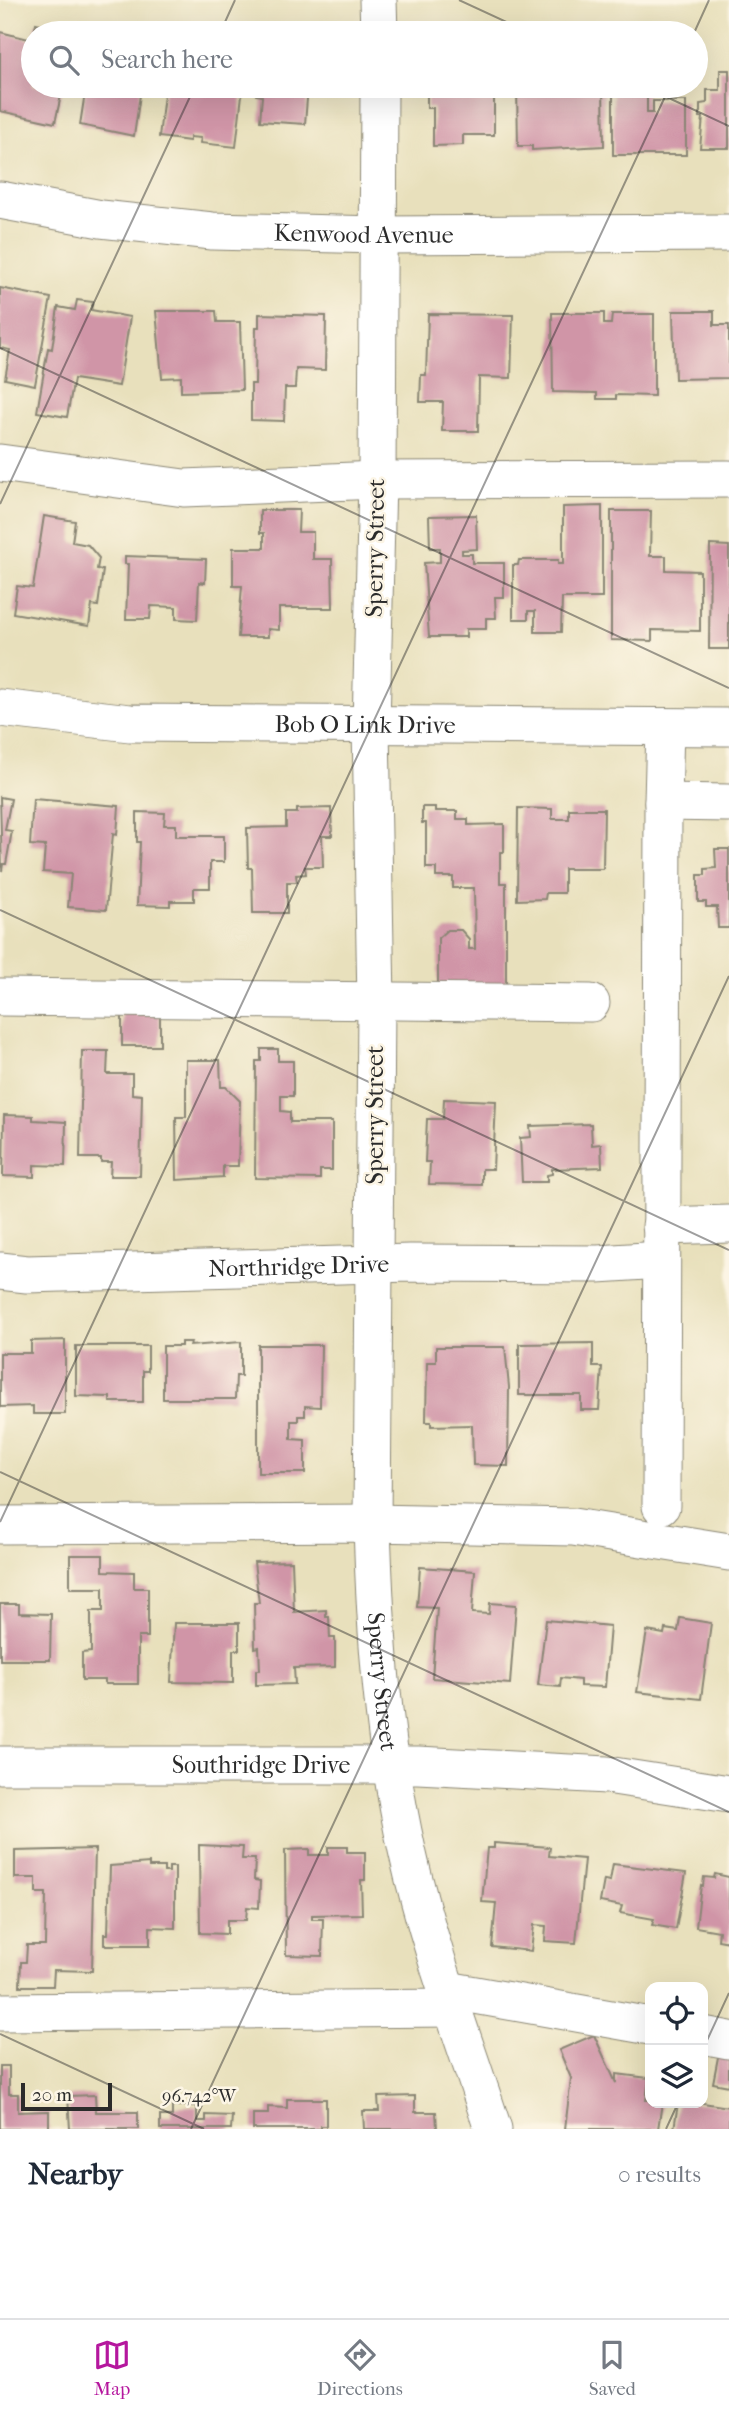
<!DOCTYPE html>
<meta charset="utf-8">
<style>
:root{--surface:#fff;--page:#f6f6f7;--text:#1f2937;--muted:#747a83;--line:#e0e1e3;--accent:#b5179e}
body{margin:0;font-family:"IM FELL French Canon",serif;background:var(--page);color:var(--text)}
.controls{position:absolute;right:21px;bottom:21px;display:grid;overflow:hidden;border-radius:14px;box-shadow:0 7px 28px #0002}
.controls button{width:63px;height:63px;display:grid;place-items:center;padding:0;border:0;border-bottom:2px solid var(--line);background:var(--surface);color:var(--text);font:35px sans-serif}
.scale{position:absolute;left:21px;bottom:18px;width:91px;box-sizing:border-box;padding-left:7px;border:4px solid #2b2b2b;border-top:0;font-size:19px;line-height:24px;white-space:nowrap;color:#2b2b2b;-webkit-text-stroke:5px #fcf5e5;paint-order:stroke}
.list{margin:0;padding:0;list-style:none}
h2{display:flex;justify-content:space-between;align-items:center;height:91px;margin:0;padding:0 28px;font-size:30px}
h2 small{font-size:23px;font-weight:400;color:var(--muted)}
.icon{flex:none;width:38px;height:38px;fill:none;stroke:currentColor;stroke-width:2;stroke-linecap:round;stroke-linejoin:round}
.map{position:relative;flex:none;width:729px;height:2129px;overflow:hidden}
.search{position:absolute;background:var(--surface);box-shadow:0 7px 28px #0002;left:21px;right:21px;top:21px;height:77px;display:flex;align-items:center;gap:18px;box-sizing:border-box;padding:0 24px;border-radius:38px;color:var(--muted);font-size:26px}
.sheet{height:189px;background:var(--surface)}
nav{display:flex;justify-content:space-around;align-items:center;box-sizing:border-box;height:98px;border-top:2px solid var(--line);background:var(--surface);font-size:19px;color:var(--muted)}
nav a{display:grid;justify-items:center;gap:4px}
nav .on{color:var(--accent)}
.map>svg:first-child{display:block}
</style>
<div class="map">
<svg width="729" height="2129" viewBox="0 0 729 2129">
<rect width="100%" height="100%" fill="#fcf5e5"/>
<filter id="ink" filterUnits="userSpaceOnUse"><feTurbulence type="fractalNoise" baseFrequency=".0143" numOctaves="2"/><feDisplacementMap in="SourceGraphic" scale="14" xChannelSelector="R" yChannelSelector="G"/><feConvolveMatrix kernelMatrix="1 2 1 2 8 2 1 2 1" color-interpolation-filters="sRGB"/></filter>
<filter id="wash" filterUnits="userSpaceOnUse"><feTurbulence type="fractalNoise" baseFrequency=".00686" numOctaves="4" result="noise"/><feDisplacementMap in="SourceGraphic" scale="28" xChannelSelector="R" yChannelSelector="G"/><feGaussianBlur stdDeviation="1.57" result="paint"/><feColorMatrix in="noise" values="0 0 0 0 0 0 0 0 0 0 0 0 0 0 0 0 0 1.4 0 .05"/><feComposite in="paint" operator="in"/></filter>
<g filter="url(#wash)">
<rect width="100%" height="100%" fill="#e8e0bc"/>
<g id="blocks">
<path fill="#d095a7" d="M36,23L77,32V33H34Z
M613,30H652L653,33H613Z
M0,32L33,40V86H63L55,123L0,111Z
M720,70H729V148H700L703,117H700V104L707,103V90H720Z
M86,86H137V88H141L134,136L80,125Z
M165,86H243L236,147L200,143L201,138L190,137V141L159,137Z
M257,86H308L305,124L260,121L262,96L256,95Z
M427,86H494V135H463V145L433,146V108H427Z
M517,86H603L604,146L532,150V146H518Z
M613,86H647V113H653V101H686V155H613Z
M0,288L51,298L35,385L5,379L10,350L0,348Z
M77,300L93,302L91,310L130,317L119,386L74,379L67,417L37,412L48,348L52,349L58,307L75,310Z
M156,311H216L217,322H240L242,390L181,392V377L162,378Z
M673,311H714V325H729V378L675,379Z
M552,313H604V324H611L612,314H654V396L616,395V399H597V393L553,392Z
M259,314L326,316L325,370L296,369L295,388H285L284,421L251,420V384H255L256,327H259Z
M428,314L513,315L511,378L479,377L478,431H442L443,402H420L421,375H426Z
M602,506V598H562L561,632H535V611H528V619H513V565H518L519,560H558V564H563V507Z
M260,510H299L298,532H313V559H332L333,608H279V630L268,629V637H238L242,586H233V548H264V533H260Z
M611,511H651L650,556H666V570L700,571V631L652,630V641L611,640Z
M476,515L477,549L462,550V554H472V563H504V597H495L496,618H486V629H466V637H429L424,563L440,562V548H430L429,516Z
M44,516L75,521L72,542L88,545L99,558L97,569L103,570L98,606L92,605L89,626L13,613L17,586L33,588Z
M710,545L729,546V649H709Z
M125,556L206,559L205,583L199,582L197,620L176,619V607L151,606L150,619H126L128,564H125Z
M0,797L11,799L5,830L12,831L6,864H3L2,871Z
M33,799L119,806L117,835L113,834L106,910L68,907L71,874L43,872L45,846L30,845Z
M422,807H435V811H457V819H468V825L504,824V852H500V883H506V985H438V938L447,930H461L469,939V949H475L474,888H453V877H436V868H426V823H422Z
M331,808L332,836H322L323,867H305L306,874L296,875L297,882H287V913H253L252,868H248L247,828L286,827V813H297V809Z
M518,808L552,809V819H569V809H604L603,869H564V893H546L545,899L517,900Z
M137,812L165,813L164,825H176V836H224V862H210V888H194V901H170V906L137,905L140,842H137Z
M715,849H729V928H718L717,907H706V902H698V875H705V869L716,868Z
M122,1013H160V1046H122Z
M261,1049H278V1061H293V1096H281V1111L290,1112V1122H332V1170H320V1179L255,1178L256,1061H261Z
M82,1051H108L107,1074H132V1094L142,1095L140,1176H110L111,1162H101V1158H80Z
M186,1060H220L221,1087H226L240,1101L238,1166H223V1177L177,1180L176,1117H186Z
M444,1099L496,1101L493,1169H482V1185L429,1184L430,1162H425L427,1119H443Z
M4,1115L33,1116V1120L66,1122L65,1166L34,1165V1177L3,1176Z
M591,1124L592,1145L601,1144L602,1167L552,1169V1174L547,1175V1182H522L520,1138L531,1137L530,1126Z
M65,1340V1414H33V1406L0,1407V1353H31V1341Z
M181,1342H191L190,1346L241,1342V1376H236L235,1399H163V1346H181Z
M593,1343V1367H602L599,1410H581V1395H519V1344Z
M258,1345H321L320,1407L305,1406V1416H298V1421H291V1439L305,1440V1473H258Z
M76,1346H148V1371H143V1402H110V1397L76,1396Z
M436,1347H505L509,1387L508,1466L473,1465L472,1425L431,1426V1422H426L427,1362H436Z
M70,1555H103V1571L134,1572V1588H148V1637H138V1684H105V1680H82V1653L91,1652V1611H103V1588H70Z
M292,1561L294,1612L326,1610V1617H329L330,1638H335V1667L294,1668L295,1684L256,1685V1670H260L259,1647L255,1648L254,1603H259L254,1562Z
M420,1567L475,1571L472,1613L489,1614L490,1603L516,1605L510,1684L432,1678L437,1608L417,1607Z
M0,1604H19V1613L51,1614L50,1660H0Z
M680,1618L711,1623L701,1699L637,1692L647,1631L664,1634L665,1629L678,1631Z
M546,1620L610,1626L605,1687L580,1686V1680L561,1678L560,1687L538,1685Z
M174,1623H239V1650H233V1683L171,1682Z
M494,1843L550,1847L549,1856L584,1859L576,1943L545,1941L546,1926L534,1925L531,1951L492,1947L496,1903L482,1902L487,1848H494Z
M199,1845L243,1847L242,1859H255L254,1880L260,1881L259,1908L247,1907L246,1920H227V1934L200,1933Z
M328,1847H347V1852H365V1880H361L362,1914L312,1915V1919H323L322,1956L286,1955L285,1850L309,1849V1855H328Z
M95,1849L92,1971L54,1970L53,1986H20L21,1962H26L27,1945H45L46,1893H36V1878H15V1851Z
M149,1863V1867H164V1872H169V1867H175V1928L150,1927V1945H104V1934H108L110,1866Z
M613,1864L686,1873L676,1929L652,1925L654,1919L620,1913L622,1906L600,1902L604,1880L610,1881Z
M715,1874L729,1877V1942L718,1940L719,1931L696,1927L701,1885L703,1886L704,1877L714,1878Z
M594,2035L616,2083V2074L649,2078L646,2100H650V2103H662L658,2129H565L571,2078L559,2050Z
M719,2052L729,2054V2086L713,2083Z
M0,2066H9V2094H18V2112L49,2111V2129H0Z
M95,2095L96,2112H138V2129H70L68,2096Z
M415,2096V2112H436L437,2129H364L363,2111H379L378,2097Z
M287,2099H326V2126H321V2129H253V2114H268V2107L287,2108Z
M678,2103H703L729,2107V2129H674Z
M172,2106H197V2121H206V2115L232,2116L231,2129H160V2116H172Z"/>
</g>
</g>
<g filter="url(#ink)">
<use href="#blocks" fill-opacity="0" stroke="#8a8674" stroke-width="2"/>
<g fill="none" stroke-linecap="round" stroke-linejoin="round">
<g stroke="#8a8674" stroke-width="39">
<g id="minor">
<path d="M378,0L379,33"/>
<path id="s1" d="M379,86L377,480L371,726L376,1003L372,1523C375,1632 383,1743 407,1850C428,1945 463,2037 493,2129"/>
<path id="s2" d="M0,200L101,219L212,231L379,235L729,233"/>
<path d="M0,463L184,488L377,480L729,479"/>
<path id="s3" d="M0,708L130,723L729,727"/>
<path d="M663,802L729,803"/>
<path d="M0,997L591,1003"/>
<path d="M661,1226L729,1224"/>
<path id="s4" d="M0,1271L27,1274L410,1263L598,1264L661,1260"/>
<path d="M661,1506L663,802L665,727"/>
<path d="M0,1525L372,1523L573,1527L729,1552"/>
<path id="s5" d="M0,1765H418L607,1775L729,1794"/>
<path d="M447,1990L650,2026"/>
<path d="M0,2012L454,2008"/>
<path d="M703,2035L729,2040"/>
</g>
</g>
<use href="#minor" stroke="#fff" stroke-width="37"/>
</g>
</g>
<path fill="none" stroke="#2b2b2b" stroke-width="2" stroke-opacity="0.45" d="M459,0L530,33M220,33L235,0M694,33L709,0M643,86L729,126M0,348L729,688M0,504L195,86M0,910L729,1250M0,1472L729,1812M0,1522L670,86M0,2034L204,2129M703,2049L729,1993M191,2129L729,976M666,2129L678,2103"/>
<g text-anchor="middle" dominant-baseline="central" stroke-width="5" stroke-linejoin="round" paint-order="stroke">
<g font-size="24" fill="#2b2b2b" stroke="#fcf5e5">
<text stroke="none"><textPath href="#s2" startOffset="366">Kenwood Avenue</textPath></text>
<text transform="translate(375 548) rotate(-89)">Sperry Street</text>
<text stroke="none"><textPath href="#s3" startOffset="366">Bob O Link Drive</textPath></text>
<text transform="translate(375 1115) rotate(-90)">Sperry Street</text>
<text stroke="none"><textPath href="#s4" startOffset="299">Northridge Drive</textPath></text>
<text stroke="none"><textPath href="#s1" startOffset="1596">Sperry Street</textPath></text>
<text stroke="none"><textPath href="#s5" startOffset="261">Southridge Drive</textPath></text>
</g>
</g>
<g font-size="18" text-anchor="middle" fill="#2b2b2b" stroke="#fcf5e5" stroke-width="5" stroke-linejoin="round" paint-order="stroke">
<text x="199" y="2102">96.742°W</text>
</g>
</svg>
<div class="controls">
<button><svg class="icon" aria-label="locate" viewBox="0 0 24 24"><circle cx="12" cy="12" r="6"/><path d="M12 2v4M12 18v4M2 12h4M18 12h4"/></svg></button>
<button><svg class="icon" aria-label="layers" viewBox="0 0 24 24"><path d="M12 4l9 5-9 5-9-5zM3 14l9 5 9-5"/></svg></button>
</div>
<div class="scale">20 m</div>
<div class="search"><svg class="icon" aria-label="search" viewBox="0 0 24 24"><circle cx="10" cy="10" r="6"/><path d="M15 15l6 6"/></svg>Search here</div>
</div>
<section class="sheet">
<h2>Nearby<small>0 results</small></h2>
<ul class="list">
</ul>
</section>
<nav>
<a class="on"><svg class="icon" aria-label="map" viewBox="0 0 24 24"><path d="M3 6l6-2 6 2 6-2v14l-6 2-6-2-6 2zM9 4v14M15 6v14"/></svg>Map</a>
<a><svg class="icon" aria-label="directions" viewBox="0 0 24 24"><path d="M12 3l9 9-9 9-9-9zM9 14v-3h6M13 9l2 2-2 2"/></svg>Directions</a>
<a><svg class="icon" aria-label="saved" viewBox="0 0 24 24"><path d="M7 4h10v16l-5-4-5 4z"/></svg>Saved</a>
</nav>
